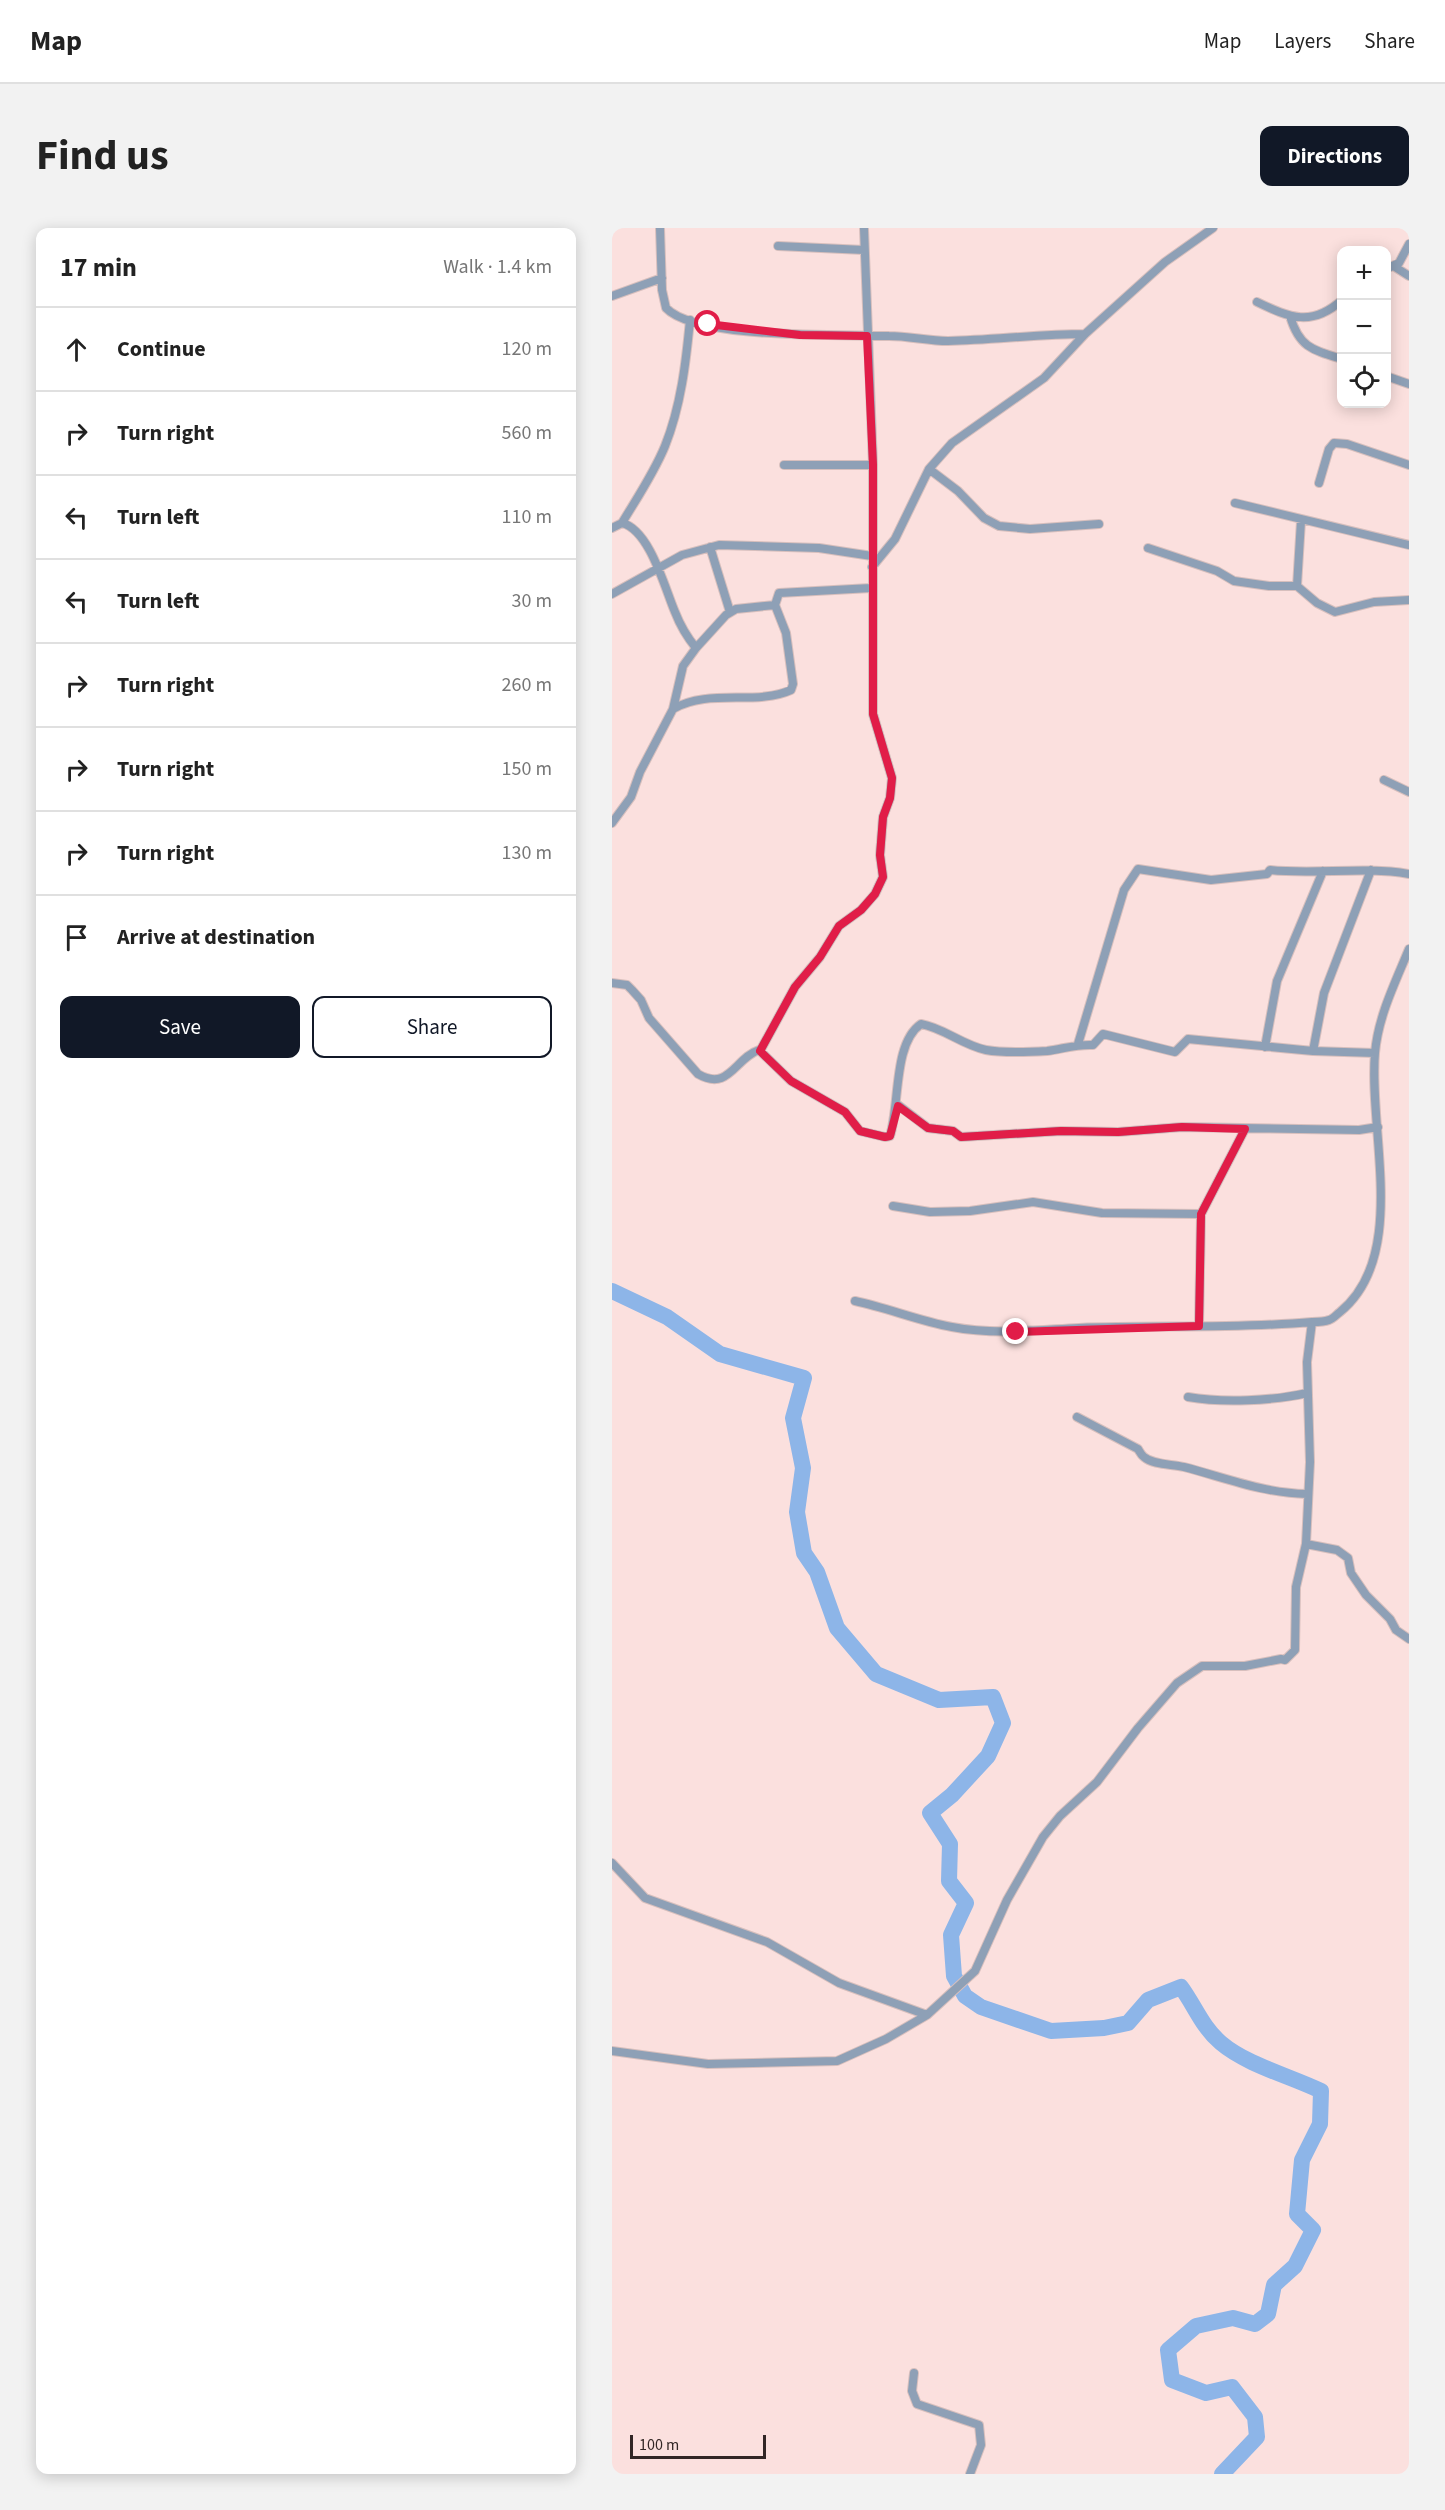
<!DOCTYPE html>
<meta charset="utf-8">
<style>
:root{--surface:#fff;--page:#f2f2f2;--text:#222;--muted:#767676;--line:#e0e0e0;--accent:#111827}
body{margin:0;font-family:"Source Sans 3",sans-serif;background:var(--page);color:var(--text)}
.controls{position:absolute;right:18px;top:18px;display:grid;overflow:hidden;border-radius:12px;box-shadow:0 3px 15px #0003}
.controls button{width:54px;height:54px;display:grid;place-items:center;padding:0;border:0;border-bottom:2px solid var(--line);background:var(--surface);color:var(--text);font:30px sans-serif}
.scale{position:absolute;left:18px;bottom:15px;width:136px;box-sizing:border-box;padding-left:6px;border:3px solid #322625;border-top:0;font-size:16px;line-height:21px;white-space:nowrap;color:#322625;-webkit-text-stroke:4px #fbe0de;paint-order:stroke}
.stop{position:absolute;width:18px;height:18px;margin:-14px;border:4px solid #e11d48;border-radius:50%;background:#fff}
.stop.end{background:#e11d48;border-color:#fff;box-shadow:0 2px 6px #0008}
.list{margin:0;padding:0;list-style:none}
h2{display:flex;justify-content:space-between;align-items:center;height:78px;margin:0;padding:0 24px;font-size:26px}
h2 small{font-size:20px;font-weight:400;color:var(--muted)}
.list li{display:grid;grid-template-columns:39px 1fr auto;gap:18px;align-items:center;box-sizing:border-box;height:84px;padding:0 24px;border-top:2px solid var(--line)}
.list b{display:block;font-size:22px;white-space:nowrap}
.list em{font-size:20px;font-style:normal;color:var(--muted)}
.actions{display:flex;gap:12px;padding:18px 24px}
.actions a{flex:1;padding:14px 0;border:2px solid var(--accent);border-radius:12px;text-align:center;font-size:21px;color:var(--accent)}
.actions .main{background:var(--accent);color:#fff}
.icon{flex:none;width:33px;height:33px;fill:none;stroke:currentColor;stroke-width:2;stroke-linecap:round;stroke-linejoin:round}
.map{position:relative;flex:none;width:797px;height:2246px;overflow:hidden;border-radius:12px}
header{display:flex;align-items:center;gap:36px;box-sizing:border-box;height:84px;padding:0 30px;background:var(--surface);border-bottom:2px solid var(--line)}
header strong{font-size:28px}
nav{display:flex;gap:33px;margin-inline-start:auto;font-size:21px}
.intro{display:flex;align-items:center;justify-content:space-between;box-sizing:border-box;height:144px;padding:0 36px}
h1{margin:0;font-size:42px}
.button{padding:15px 27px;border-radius:12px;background:var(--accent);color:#fff;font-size:21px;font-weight:700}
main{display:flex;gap:36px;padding:0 36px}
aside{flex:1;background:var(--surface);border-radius:12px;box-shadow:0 3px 15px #0003}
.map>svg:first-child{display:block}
</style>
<header>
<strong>Map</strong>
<nav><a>Map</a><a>Layers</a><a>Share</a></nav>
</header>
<div class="intro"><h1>Find us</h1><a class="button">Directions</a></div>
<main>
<aside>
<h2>17 min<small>Walk · 1.4 km</small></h2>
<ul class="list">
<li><svg class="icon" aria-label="ahead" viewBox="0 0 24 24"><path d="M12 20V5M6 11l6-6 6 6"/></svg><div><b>Continue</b></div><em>120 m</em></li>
<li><svg class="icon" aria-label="right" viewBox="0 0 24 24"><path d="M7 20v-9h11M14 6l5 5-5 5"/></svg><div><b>Turn right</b></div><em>560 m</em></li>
<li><svg class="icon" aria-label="left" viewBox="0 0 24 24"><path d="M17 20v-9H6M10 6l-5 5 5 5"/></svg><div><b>Turn left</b></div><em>110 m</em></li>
<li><svg class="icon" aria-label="left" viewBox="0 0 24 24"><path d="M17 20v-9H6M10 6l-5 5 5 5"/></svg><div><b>Turn left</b></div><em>30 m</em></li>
<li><svg class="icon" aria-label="right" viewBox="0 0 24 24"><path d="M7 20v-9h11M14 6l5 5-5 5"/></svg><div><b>Turn right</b></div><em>260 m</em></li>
<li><svg class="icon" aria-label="right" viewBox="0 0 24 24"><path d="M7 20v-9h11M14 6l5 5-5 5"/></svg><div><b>Turn right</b></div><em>150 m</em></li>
<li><svg class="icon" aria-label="right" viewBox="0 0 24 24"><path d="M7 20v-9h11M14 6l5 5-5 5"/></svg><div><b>Turn right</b></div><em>130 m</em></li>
<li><svg class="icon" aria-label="arrive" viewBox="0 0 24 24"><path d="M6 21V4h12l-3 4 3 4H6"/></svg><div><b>Arrive at destination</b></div></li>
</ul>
<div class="actions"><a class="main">Save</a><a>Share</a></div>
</aside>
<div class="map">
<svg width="797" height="2246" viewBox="0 0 797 2246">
<rect width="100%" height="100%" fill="#fbe0de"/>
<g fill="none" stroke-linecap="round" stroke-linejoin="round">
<path stroke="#8db5e8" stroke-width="16" d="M0,1063L55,1089L108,1126L192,1150L181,1190L191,1240L185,1284L192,1325L205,1344L225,1400L264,1446L327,1472L381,1469L391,1495L376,1528L340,1567L318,1585L338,1616L337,1653L354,1675L339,1707L342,1748L353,1768L369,1779L439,1803L492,1800L516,1795L536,1772L569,1759C583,1778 590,1799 609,1815C635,1837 678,1848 709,1863L708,1896L690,1932L685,1986L701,2002L683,2038L662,2057L656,2086L643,2096L621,2090L584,2098L556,2122L560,2152L594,2165L620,2159L643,2189L645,2209L610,2246"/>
<g stroke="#d7bfbd" stroke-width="10">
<path id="minor" d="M48,0L50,62L54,80C84,112 232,106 277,108C297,108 316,113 336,113C382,112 427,106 473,106
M166,18L252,22
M783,39L797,48
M774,41L787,35L797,16
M0,68L50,50
M645,74C678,90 700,99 730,72
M678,88C687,119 700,122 730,131
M774,148L797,156
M172,237H261
M317,241L346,263L372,290L387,298L418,301L487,296
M707,255L717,221L722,215L735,216L797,237
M623,275L797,317
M689,293L685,358L705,375L723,384L762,374L797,372
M10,295C25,270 42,245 53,218C69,178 74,134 78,92
M0,300L10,295C38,302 53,361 63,384C68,397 75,409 84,420
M98,319L118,384
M536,320L605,343L622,353L657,358H685
M260,339L283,311L317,241L340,215L432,150L473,106L553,34L601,0
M0,366L70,327L107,317L207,320L260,328
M61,481L71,438L84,420L114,387L124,381L163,377
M772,552L797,564
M0,595L19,569L28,544L61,481C97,460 144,478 179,462L181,456L174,405L163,377L167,365L259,360
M0,755L15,757L20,762L29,772L37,790L86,846C117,864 123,830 147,822L179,853L233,884L248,903L273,909L278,908C288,876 281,815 309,796C332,800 350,817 374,822C390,825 418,824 435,823C451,821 464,816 481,817L491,806L563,824L576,811L701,823L763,825
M466,816L512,662L526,641L599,652L655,646L658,642C704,647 751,638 797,646
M653,819L665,753L711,643
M148,823L183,759L208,729L227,698L249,682L263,666L271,649L268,627L271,589L278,570L280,550L261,486V237L252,0
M701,823L712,765L759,642
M286,877L316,900L341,903L349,909L449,903L506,904L570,899L747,902L766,899
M281,978L318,984L358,983L421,974L490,985L589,986
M243,1073C276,1080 307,1093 340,1099C382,1107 425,1102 467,1100C545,1097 622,1101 700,1094
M587,1098L589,986L633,901
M576,1169C610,1175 661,1173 695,1165
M465,1189L526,1221C528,1224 529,1227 532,1229C541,1237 560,1236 572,1239C614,1250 651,1265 695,1266
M694,1316L725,1322L736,1330L739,1345L754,1367L778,1391L784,1402L797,1411
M0,1635L33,1670L155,1714L227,1755L315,1787
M0,1823L96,1836L225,1833L274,1811L315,1787L363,1743L395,1672L431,1609L448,1588L485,1554L526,1500L565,1455L590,1438H633L669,1431L673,1432L683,1422L684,1359L694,1316L698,1234L695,1134L700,1094C704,1094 712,1094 717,1092C721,1091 725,1086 728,1084C797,1028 756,902 763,825C766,789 783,755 797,721
M302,2145L300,2163L305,2176L367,2197L369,2217L358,2246"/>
</g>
<use href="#minor" stroke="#8ea0b6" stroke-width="8"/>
</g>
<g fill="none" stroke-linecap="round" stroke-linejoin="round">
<path stroke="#e11d48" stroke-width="8" d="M96,96L188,107L255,108L261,237V486L280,550L278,570L271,589L268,627L271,649L263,666L249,682L227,698L208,729L183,759L148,823L179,853L233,884L248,903L273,909L278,908L286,878L316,900L341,903L349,909L449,903L506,904L570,899L633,901L589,986L587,1098L404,1104"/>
</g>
</svg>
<div class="controls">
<button>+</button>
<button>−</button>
<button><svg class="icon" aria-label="locate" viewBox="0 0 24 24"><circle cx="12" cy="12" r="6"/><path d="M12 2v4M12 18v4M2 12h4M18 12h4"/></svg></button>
</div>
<div class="scale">100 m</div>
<div class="stop" style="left:96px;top:96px"></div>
<div class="stop end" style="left:404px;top:1104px"></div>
</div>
</main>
